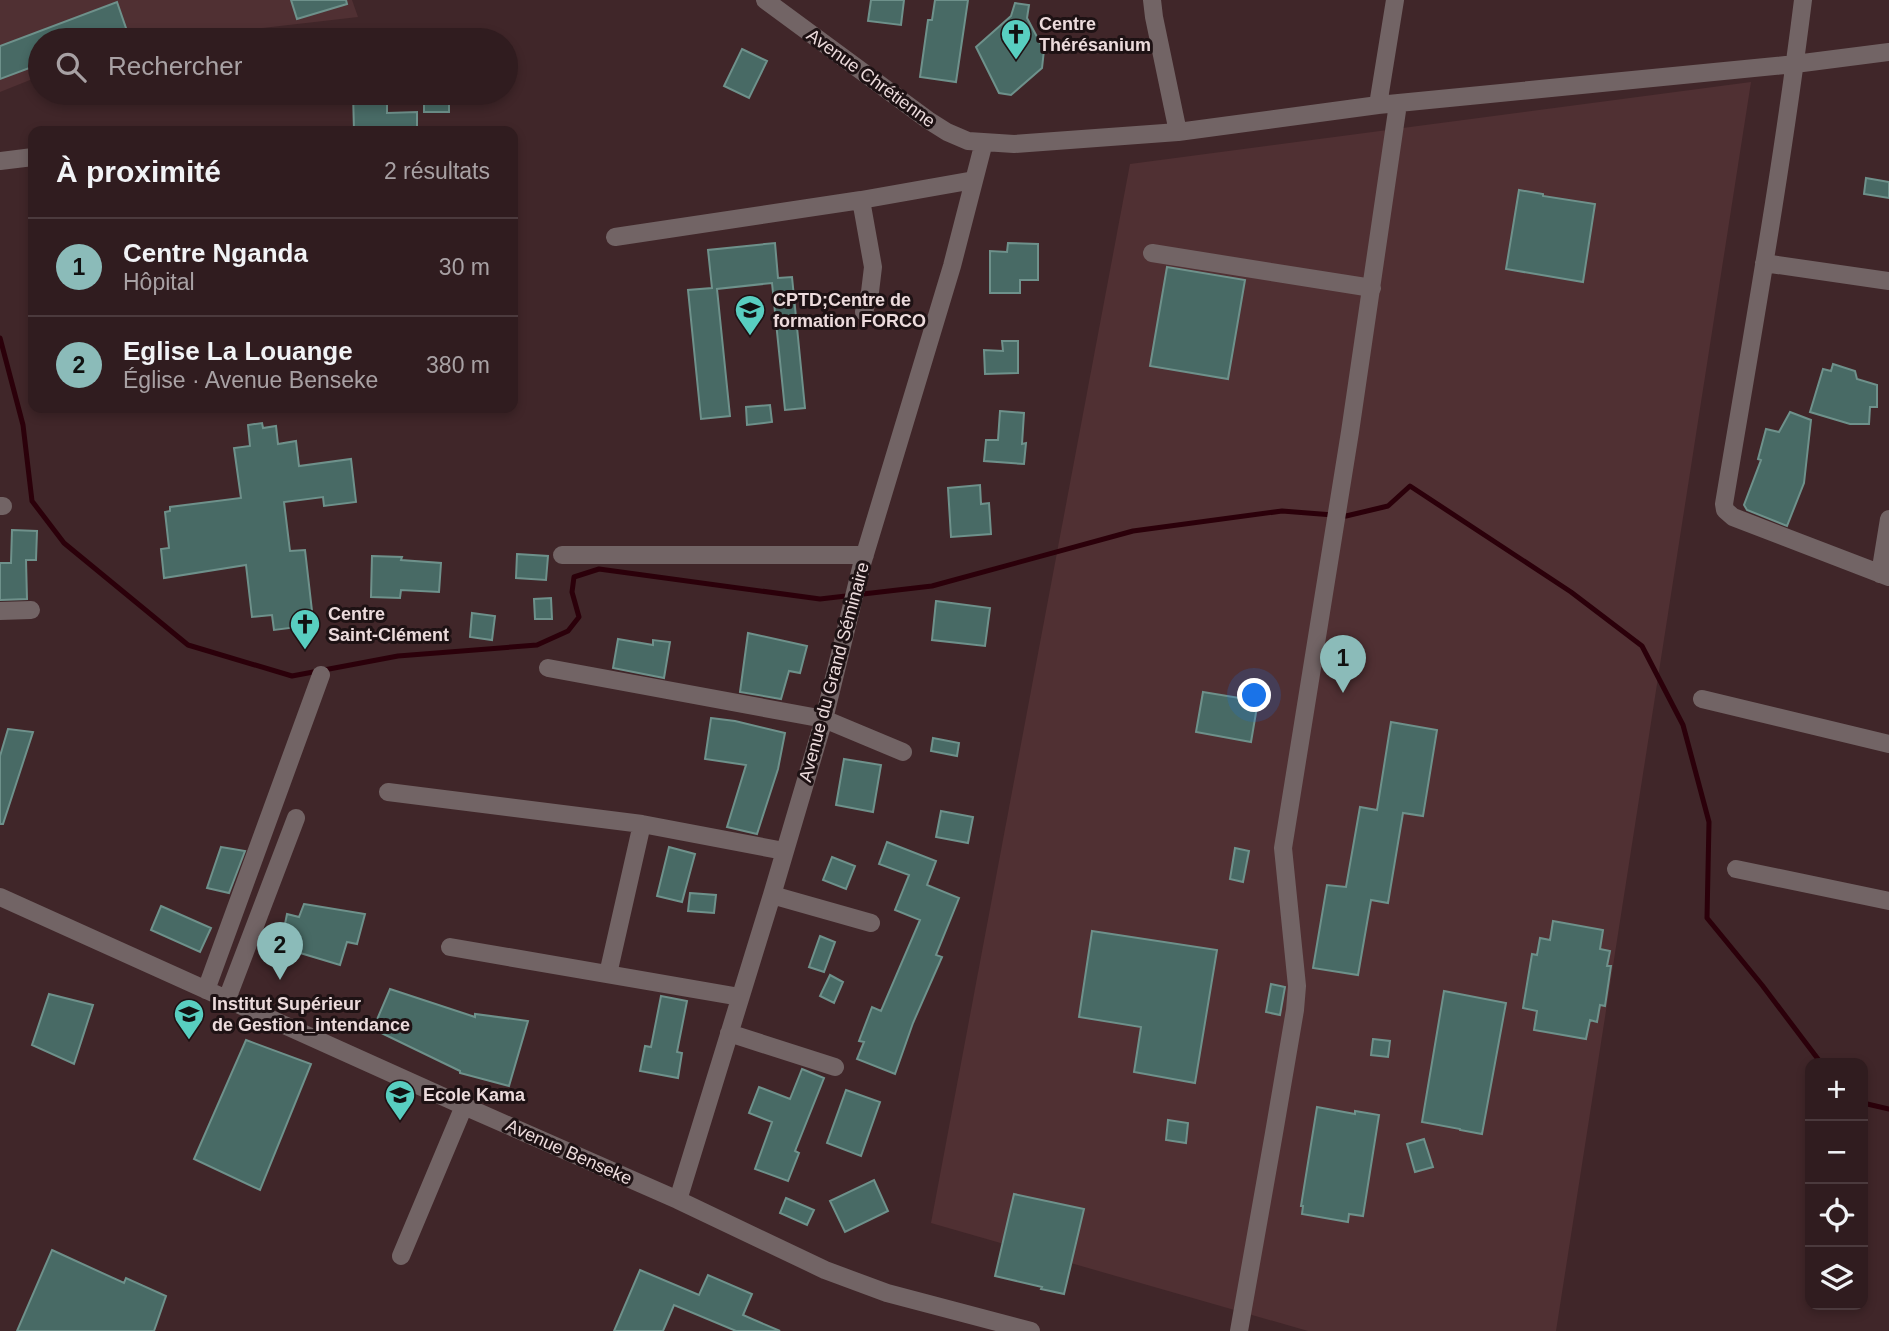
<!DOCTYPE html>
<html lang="fr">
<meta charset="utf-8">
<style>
:root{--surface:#301c1f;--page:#382528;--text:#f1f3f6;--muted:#a8a1a4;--line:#4b3a3d;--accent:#8bbbb9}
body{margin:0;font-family:Arial,sans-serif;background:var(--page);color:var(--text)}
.controls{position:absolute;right:21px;bottom:21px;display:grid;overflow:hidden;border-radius:14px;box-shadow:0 4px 10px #0003}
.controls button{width:63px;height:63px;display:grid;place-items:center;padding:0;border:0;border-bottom:2px solid var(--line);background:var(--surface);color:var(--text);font:35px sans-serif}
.you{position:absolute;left:1255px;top:696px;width:24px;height:24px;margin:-18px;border:5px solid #fff;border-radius:50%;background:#1a73e8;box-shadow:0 0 0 10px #1a73e833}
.badge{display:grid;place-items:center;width:46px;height:46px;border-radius:50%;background:var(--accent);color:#111;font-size:23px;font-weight:700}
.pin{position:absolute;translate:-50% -58px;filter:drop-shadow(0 2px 4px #0008)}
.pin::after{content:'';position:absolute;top:37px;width:24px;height:21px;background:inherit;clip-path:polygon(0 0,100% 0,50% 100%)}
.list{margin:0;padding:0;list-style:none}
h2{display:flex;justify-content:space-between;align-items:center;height:91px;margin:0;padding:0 28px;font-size:30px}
h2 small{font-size:23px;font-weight:400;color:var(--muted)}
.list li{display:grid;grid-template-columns:46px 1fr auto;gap:21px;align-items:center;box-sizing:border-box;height:98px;padding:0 28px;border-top:2px solid var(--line)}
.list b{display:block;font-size:26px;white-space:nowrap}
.list p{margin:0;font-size:23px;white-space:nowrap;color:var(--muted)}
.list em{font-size:23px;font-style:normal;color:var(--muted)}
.icon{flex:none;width:38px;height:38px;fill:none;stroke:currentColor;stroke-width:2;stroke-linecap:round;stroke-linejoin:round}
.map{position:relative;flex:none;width:1889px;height:1331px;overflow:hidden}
.search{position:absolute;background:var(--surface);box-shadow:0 4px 10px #0003;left:28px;top:28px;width:490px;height:77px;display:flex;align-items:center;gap:18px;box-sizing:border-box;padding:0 24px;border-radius:38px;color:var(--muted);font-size:26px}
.panel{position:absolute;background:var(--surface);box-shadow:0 4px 10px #0003;left:28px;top:126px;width:490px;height:287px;border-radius:14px}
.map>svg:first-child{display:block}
</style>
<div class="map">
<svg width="1889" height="1331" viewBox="0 0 1889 1331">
<rect width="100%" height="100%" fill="#402629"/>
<path fill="#503033" d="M0,0H352L358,17L194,36L185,40H40V76L0,92Z
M1751,82L1556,1331H1308L931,1223L1130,164Z"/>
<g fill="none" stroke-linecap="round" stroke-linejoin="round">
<path stroke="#2b000a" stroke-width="5" d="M0,338L23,425L32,501L64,543L188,645L292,676L398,656L537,645L568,631L579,617L572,592L574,577L599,569L820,599L932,586L1133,531L1282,511L1346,516L1388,506L1410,486L1571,592L1642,646L1683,725L1709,822L1707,918L1762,985L1821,1063
M1863,1103L1889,1109"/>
</g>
<path fill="#486a65" stroke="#6e918b" stroke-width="2" d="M291,0H346L347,4L297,19Z
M871,0H904L901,25L868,21Z
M935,0H968L956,82L920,77L928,20H932Z
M117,2L127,31L103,40H40V64L0,79V46Z
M1015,3L1029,5L1027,18L1044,50L1042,68L1011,95L999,93L976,47L1011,16Z
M742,49L767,61L749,98L724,86Z
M353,93H387V113L417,112V131H354Z
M424,93H449V112H424Z
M1866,178L1889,182V198L1864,194Z
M1519,190L1543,194V196L1595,204L1583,282L1506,269Z
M775,243L778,278L792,277L805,408L785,410L772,283L717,289L730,416L701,419L688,290L712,288L708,250Z
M1008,243L1038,244V280H1020V293H990V251L1007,252Z
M1167,267L1245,280L1228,379L1150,366Z
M1002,341H1018V373L985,374L984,350L1003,351Z
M1833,364L1855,371L1857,379L1877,385V407H1870L1869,424H1850L1810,412L1823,369L1831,371Z
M770,405L772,422L747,425L746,407Z
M1000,411L1024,413L1022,444L1026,443L1024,464L984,461L986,440H998Z
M1790,412L1811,420L1804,483L1787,526L1747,510L1744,505L1761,460L1758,459L1766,429L1779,432Z
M262,423L263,428L276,426L278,444L296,441L299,466L351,459L356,502L324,506L323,497L284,502L290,551L305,550L312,611L296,613L298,627L274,630L272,615L252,617L246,565L164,578L161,549L169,548L165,512L170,511V507L241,498L234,448L250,446L248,425Z
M980,485L981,504L989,503L991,534L951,537L948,488Z
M12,530L37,531L36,560H26L27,599L0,600V563H11Z
M517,554L548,556L546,580L516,578Z
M372,556L402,557L401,560L441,563L439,592L401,590L400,598L371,597Z
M551,598L552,619H535L534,599Z
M936,601L990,608L985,646L932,640Z
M472,613L495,616L492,640L470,637Z
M748,633L807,646L800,673L789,671L781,699L740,692Z
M618,639L653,645V640L670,642L664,678L613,668Z
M1203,692L1258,701L1251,742L1196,732Z
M711,718L735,721L785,733L778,769L757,834L727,827L746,765L705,759Z
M1391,722L1437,730L1423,816L1403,813L1388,903L1371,900L1358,975L1313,968L1327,885L1346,887L1360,807L1377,810Z
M8,729L33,732L3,824H0V756Z
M933,738L959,743L957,756L931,751Z
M844,759L881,765L873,812L836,805Z
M941,811L973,817L968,843L936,837Z
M887,842L936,861L927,885L959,898L936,955L942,957L913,1023L895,1074L857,1059L864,1042L859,1041L872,1007L881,1011L920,920L895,910L909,875L879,864Z
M221,847L245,851L229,893L207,888Z
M669,847L695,854L682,902L657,896Z
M1235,848L1249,851L1243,882L1230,879Z
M832,857L855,866L846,889L823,880Z
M690,893L716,895L714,913L688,911Z
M304,904L365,914L357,944L347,942L340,965L287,949L294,932L284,929L287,914L299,917Z
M161,906L211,928L200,952L151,930Z
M1553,921L1603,930L1600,949L1610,951L1607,966H1611L1605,1006L1600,1005L1597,1022L1590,1020L1586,1039L1534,1030L1537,1011L1523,1008L1532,954L1537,955L1540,938L1550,940Z
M1092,931L1217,950L1195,1083L1134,1072L1141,1027L1079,1017Z
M820,936L835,942L824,972L809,967Z
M830,975L843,982L834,1003L820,996Z
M1271,984L1285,987L1280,1015L1266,1012Z
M390,989L475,1017V1014L528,1021L509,1086L460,1073V1071L373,1029Z
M1444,991L1506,1003L1482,1134L1460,1130V1129L1422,1122Z
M49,994L93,1005L74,1064L32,1045Z
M661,996L687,1001L677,1052L682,1053L678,1078L640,1071L645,1046L651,1047Z
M1373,1039L1390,1041L1388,1057L1371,1055Z
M246,1040L311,1064L260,1190L194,1159Z
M802,1069L824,1078L795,1151L799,1153L788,1181L755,1169L772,1122L749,1113L759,1087L790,1099Z
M846,1090L880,1102L861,1156L827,1143Z
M1317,1107L1355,1114V1111L1379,1115L1363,1216L1349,1214L1348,1222L1302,1214L1303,1206H1301Z
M1168,1120L1188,1123L1186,1143L1166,1140Z
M1424,1139L1433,1167L1415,1172L1407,1144Z
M874,1180L888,1211L845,1232L830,1201Z
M1014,1194L1084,1209L1064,1294L1041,1289L1042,1287L995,1276Z
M786,1198L814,1210L807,1225L780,1213Z
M52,1250L124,1283L126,1278L166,1296L154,1331H17Z
M640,1270L699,1295L708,1275L752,1294L743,1315L780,1331H736L674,1305L663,1331H614Z"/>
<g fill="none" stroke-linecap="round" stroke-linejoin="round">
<path stroke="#726465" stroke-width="18" d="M765,0L928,120L947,132L968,141L1014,144L1178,132L1378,105L1795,64L1889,52
M1152,0L1154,17L1178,132
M1803,0C1782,169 1752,336 1724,504L1725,510L1733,517L1889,577
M1378,105L1395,0
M0,161L33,157
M861,200L873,267L870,292L864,312
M615,237L861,200L974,180
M1152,253L1372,288
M1764,263L1889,281
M0,506H3
M562,555H865
M1880,574L1889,519
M0,611L31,610
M548,668L824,719L903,752
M1702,699L1889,744
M388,792L642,824L784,851
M1736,869L1889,901
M772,895L871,923
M0,897L464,1106L678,1200L825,1270L887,1293L1031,1331
M450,947L740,997
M608,974L642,824
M206,990L321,675
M227,999L296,818
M729,1033L835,1067
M678,1200L772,895L824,719L862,564L952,266L984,142
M401,1256L464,1106
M1239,1331L1274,1133L1295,1010L1297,986L1283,848L1350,432L1398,104"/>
</g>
<defs>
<g id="church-pin" transform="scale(1.575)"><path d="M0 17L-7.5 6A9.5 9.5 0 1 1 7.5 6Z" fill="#58cec0" stroke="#1e1214"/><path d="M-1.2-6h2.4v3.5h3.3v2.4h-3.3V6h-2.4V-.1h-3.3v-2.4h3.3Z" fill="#111"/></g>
<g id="university-pin" transform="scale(1.575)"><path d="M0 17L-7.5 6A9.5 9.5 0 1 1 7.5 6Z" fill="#58cec0" stroke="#1e1214"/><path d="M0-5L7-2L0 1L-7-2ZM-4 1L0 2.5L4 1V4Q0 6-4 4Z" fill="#111"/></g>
<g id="school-pin" transform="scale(1.575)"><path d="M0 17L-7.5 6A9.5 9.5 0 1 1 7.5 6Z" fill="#58cec0" stroke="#1e1214"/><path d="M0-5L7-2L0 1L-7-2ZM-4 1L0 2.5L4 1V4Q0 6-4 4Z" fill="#111"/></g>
</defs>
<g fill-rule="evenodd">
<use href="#church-pin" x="1016" y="34"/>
<use href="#university-pin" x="750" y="310"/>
<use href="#church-pin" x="305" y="624"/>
<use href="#university-pin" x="189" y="1014"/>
<use href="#school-pin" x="400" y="1095"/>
</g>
<g text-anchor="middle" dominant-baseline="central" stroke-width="6" stroke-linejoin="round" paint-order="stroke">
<g font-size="18" font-weight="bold" fill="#ecdbdc" stroke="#1e1214" text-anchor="start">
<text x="1039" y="24">Centre<tspan x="1039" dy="21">Thérésanium</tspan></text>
<text x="773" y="300">CPTD;Centre de<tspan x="773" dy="21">formation FORCO</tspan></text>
<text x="328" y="614">Centre<tspan x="328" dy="21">Saint-Clément</tspan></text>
<text x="212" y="1004">Institut Supérieur<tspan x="212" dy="21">de Gestion_intendance</tspan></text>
<text x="423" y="1095">Ecole Kama</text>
</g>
<g font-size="18" fill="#ecdbdc" stroke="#1e1214">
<text transform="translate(871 78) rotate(36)">Avenue Chrétienne</text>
<text transform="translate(834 672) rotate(-75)">Avenue du Grand Séminaire</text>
<text transform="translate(569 1152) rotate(24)">Avenue Benseke</text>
</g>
</g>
</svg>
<div class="controls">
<button>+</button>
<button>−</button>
<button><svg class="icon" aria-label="locate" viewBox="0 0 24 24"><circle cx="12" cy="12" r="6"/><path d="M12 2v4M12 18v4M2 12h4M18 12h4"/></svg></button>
<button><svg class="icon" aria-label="layers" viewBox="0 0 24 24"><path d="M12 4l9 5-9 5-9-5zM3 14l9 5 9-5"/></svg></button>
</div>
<div class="you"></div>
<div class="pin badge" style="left:1343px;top:693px">1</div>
<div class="pin badge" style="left:280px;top:980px">2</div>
<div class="search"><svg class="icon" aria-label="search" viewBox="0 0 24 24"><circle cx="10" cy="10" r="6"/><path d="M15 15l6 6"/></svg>Rechercher</div>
<section class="panel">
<h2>À proximité<small>2 résultats</small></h2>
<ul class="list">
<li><span class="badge">1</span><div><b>Centre Nganda</b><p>Hôpital</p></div><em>30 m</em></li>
<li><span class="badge">2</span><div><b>Eglise La Louange</b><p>Église · Avenue Benseke</p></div><em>380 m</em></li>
</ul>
</section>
</div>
